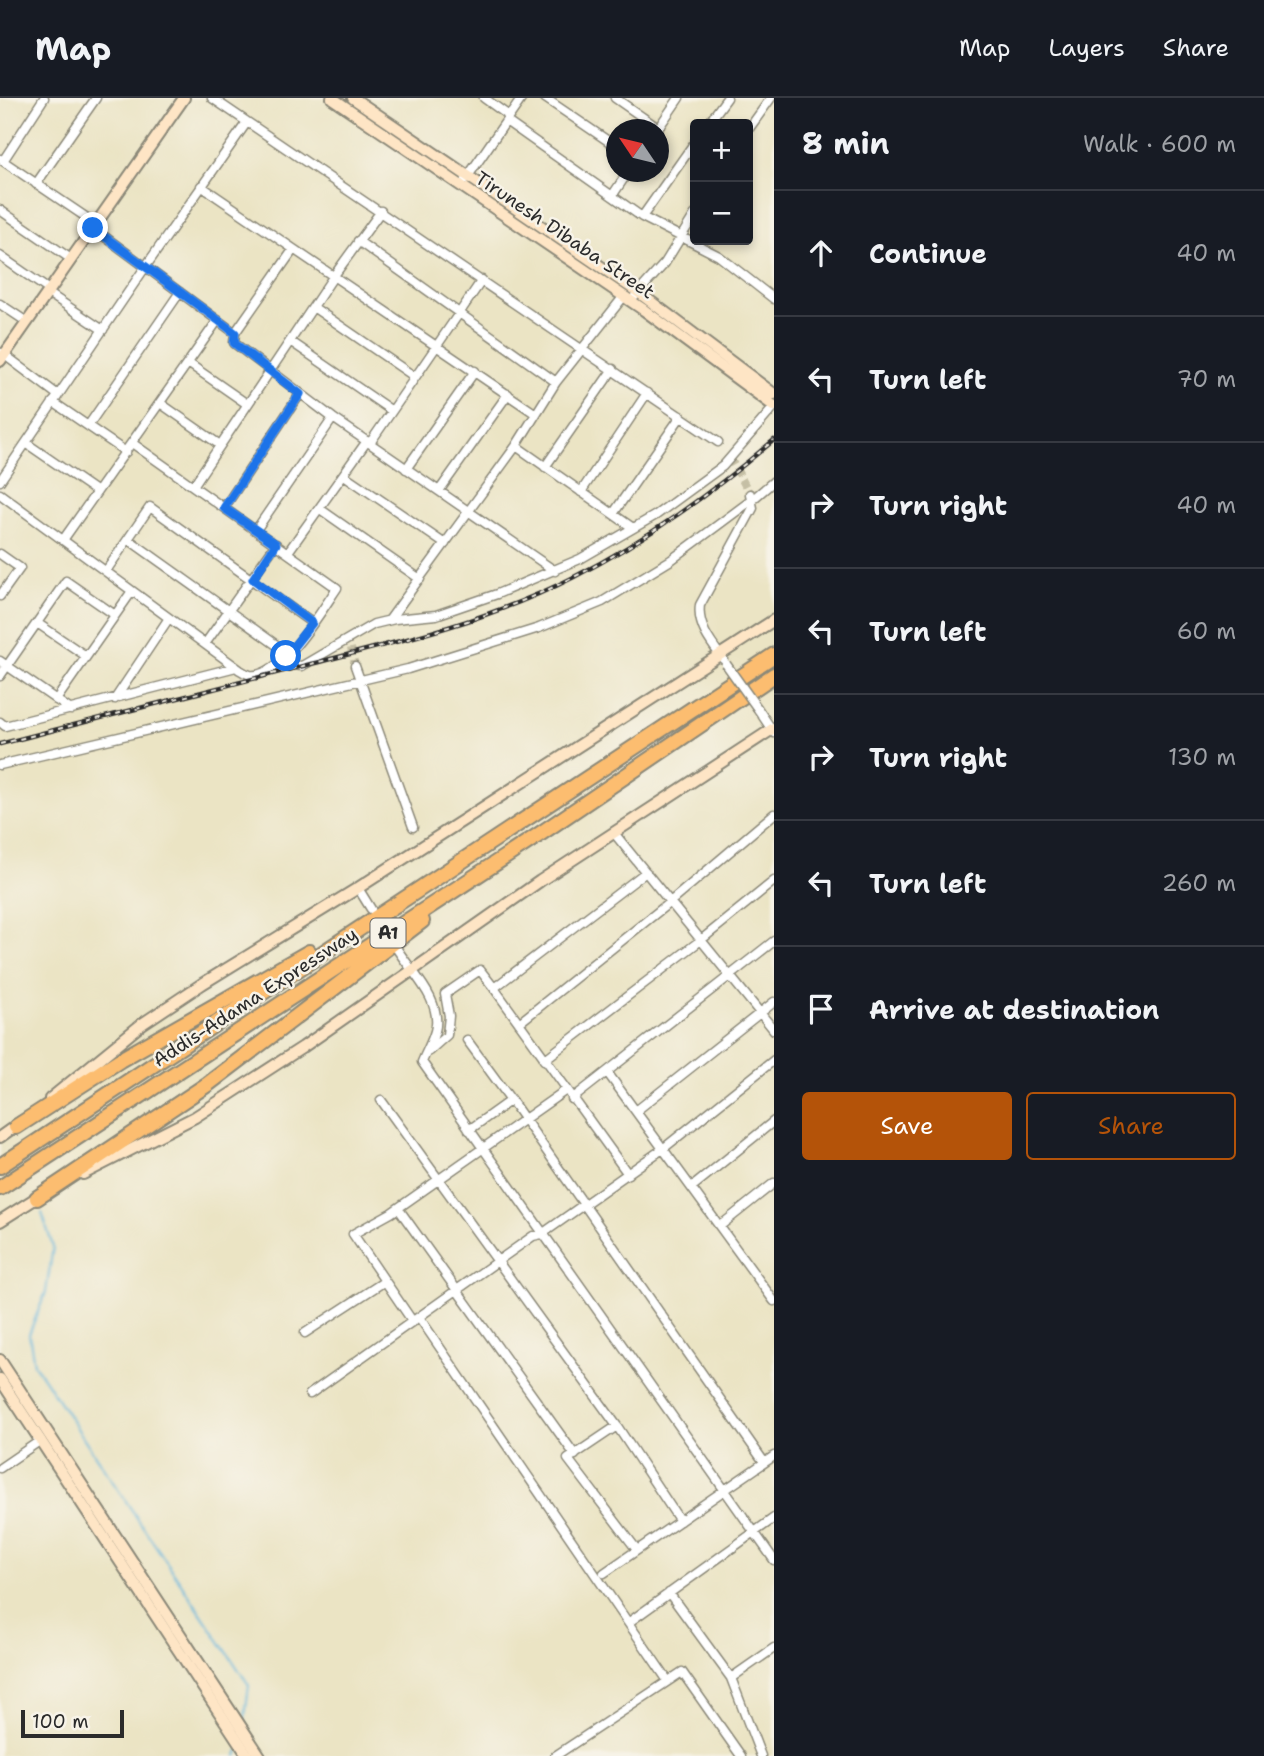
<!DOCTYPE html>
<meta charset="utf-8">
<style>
:root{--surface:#171b24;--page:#242831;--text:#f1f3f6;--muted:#9ea1a6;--line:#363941;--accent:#b45309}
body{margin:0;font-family:"Shantell Sans",sans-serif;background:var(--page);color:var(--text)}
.controls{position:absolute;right:21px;top:21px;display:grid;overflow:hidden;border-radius:7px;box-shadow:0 4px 10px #0003}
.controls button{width:63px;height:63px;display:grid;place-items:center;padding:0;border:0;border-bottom:2px solid var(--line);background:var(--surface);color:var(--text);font:35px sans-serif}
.compass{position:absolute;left:606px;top:21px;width:63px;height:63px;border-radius:50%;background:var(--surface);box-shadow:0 4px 10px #0003;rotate:305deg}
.scale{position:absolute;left:21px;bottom:18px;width:103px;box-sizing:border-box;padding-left:7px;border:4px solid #2b2b2b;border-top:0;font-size:19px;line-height:24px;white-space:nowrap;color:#2b2b2b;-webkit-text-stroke:5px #f7f3e8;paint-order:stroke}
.stop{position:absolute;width:21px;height:21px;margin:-16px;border:5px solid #1a73e8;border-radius:50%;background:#fff}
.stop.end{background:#1a73e8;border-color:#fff;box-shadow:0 2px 7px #0008}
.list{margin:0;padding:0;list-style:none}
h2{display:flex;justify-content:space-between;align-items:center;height:91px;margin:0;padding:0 28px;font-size:30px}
h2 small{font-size:23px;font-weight:400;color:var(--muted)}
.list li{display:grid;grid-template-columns:46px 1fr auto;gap:21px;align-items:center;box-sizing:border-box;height:126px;padding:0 28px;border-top:2px solid var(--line)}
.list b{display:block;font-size:26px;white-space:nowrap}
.list em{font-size:23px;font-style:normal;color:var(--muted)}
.actions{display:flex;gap:14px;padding:21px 28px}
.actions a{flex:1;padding:16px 0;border:2px solid var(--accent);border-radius:7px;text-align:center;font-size:24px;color:var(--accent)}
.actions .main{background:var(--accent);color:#fff}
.icon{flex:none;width:38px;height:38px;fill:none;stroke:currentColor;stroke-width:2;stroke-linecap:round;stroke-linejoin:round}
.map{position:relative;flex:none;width:774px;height:1658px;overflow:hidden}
header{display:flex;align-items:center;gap:42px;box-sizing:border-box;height:98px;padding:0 35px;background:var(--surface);border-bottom:2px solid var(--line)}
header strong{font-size:33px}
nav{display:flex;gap:38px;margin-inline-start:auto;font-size:24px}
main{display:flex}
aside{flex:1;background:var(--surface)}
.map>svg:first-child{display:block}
</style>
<header>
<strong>Map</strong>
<nav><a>Map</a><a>Layers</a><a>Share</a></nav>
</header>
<main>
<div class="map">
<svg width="774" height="1658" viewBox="0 0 774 1658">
<rect width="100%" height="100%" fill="#f7f3e8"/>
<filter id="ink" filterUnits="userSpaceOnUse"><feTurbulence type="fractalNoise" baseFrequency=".0143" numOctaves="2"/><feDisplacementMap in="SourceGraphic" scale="14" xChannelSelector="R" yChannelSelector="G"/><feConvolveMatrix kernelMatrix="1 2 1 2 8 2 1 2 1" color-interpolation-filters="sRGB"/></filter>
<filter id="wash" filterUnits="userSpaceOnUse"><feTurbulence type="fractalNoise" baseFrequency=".00686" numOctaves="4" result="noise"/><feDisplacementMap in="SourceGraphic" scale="28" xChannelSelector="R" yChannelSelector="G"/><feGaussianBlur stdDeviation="1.57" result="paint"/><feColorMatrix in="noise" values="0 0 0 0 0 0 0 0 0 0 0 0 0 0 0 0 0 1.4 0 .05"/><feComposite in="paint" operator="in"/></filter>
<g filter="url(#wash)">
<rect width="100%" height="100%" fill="#ebe4c4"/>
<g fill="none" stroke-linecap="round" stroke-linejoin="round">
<path stroke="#5fb4db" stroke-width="2" d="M42,1115L53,1149L46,1194L29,1236L34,1266L249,1587L244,1626
M237,1658L239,1652"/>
</g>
</g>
<g filter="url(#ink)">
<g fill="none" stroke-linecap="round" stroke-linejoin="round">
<path stroke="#c5bfa5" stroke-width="8" stroke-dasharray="8 4" stroke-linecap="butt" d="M730,360L750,396
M351,550L355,568"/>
<g stroke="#8b8878" stroke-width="11">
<path id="street" d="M212,0L718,344
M484,0L509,18
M545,0L617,49
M615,0L658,30
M506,23L642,119L719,158L774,201
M708,26L727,0
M657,32L679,0
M748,32L771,0
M0,61L96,126
M3,63L44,0
M466,81L522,0
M36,86L96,0
M201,88L536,316
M612,98L628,74
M0,112L71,161
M642,119L695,44
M93,130L235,235
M358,143L556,284
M293,152L235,235L234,245L333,320L555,473
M0,158L49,192
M48,195L103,232
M635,198L665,165L695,116
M0,206L27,224
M313,209L415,279
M290,243L392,313
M2,255L58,297
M188,265L247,306
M53,304L126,354
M160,305L220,347
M88,328L180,194
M26,345L97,394
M370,345L482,182
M516,348L633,430
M545,369L613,271
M406,371L475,273
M344,377L445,446
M0,383L146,168L247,24
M193,388L333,179L381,113
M439,393L508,296
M581,394L647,295
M0,396L240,572C243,574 247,576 250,577C281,581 322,512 337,490L132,345
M224,410L300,296
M320,411L420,481
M613,416L681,318
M256,432L333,320
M128,441L289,556
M63,442L218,222
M288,454L367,343
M0,456L20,470L0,498
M106,473L150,409L312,525
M390,521L516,348L556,284L624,198
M37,525L86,558
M205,546L276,446
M286,558L292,567L302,568L374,526L395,521L436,517L497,496L580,461L656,417L723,368L774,309
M723,561C711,545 697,528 700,507L753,410L750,396
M0,563L71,612
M355,568L413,729
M0,578L66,483L115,517
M115,601L169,520
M56,602L132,493
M758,611L774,635
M0,624L5,628L236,569
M0,667L408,571L539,530L602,504L671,462L753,401L774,383
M614,735L774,932
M358,790L371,811
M397,851C412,875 443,903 435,933C432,944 426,954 422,964L774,1462
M494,890L628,1076
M519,925L670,804L774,716
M467,942L511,1002L469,1032
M429,953L447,937L449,918L445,896L480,872L494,890L646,774
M544,962L701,842L774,783
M607,974L774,1203
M572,1001L774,843
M381,1002L617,1328L680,1423
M511,1002L764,1364
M636,1013L774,904
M692,1089L774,1023
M398,1110L575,1357
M720,1128L774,1085
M419,1219L668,1583
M413,1224L353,1136L391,1115L566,992
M305,1235L385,1183
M310,1296L533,1138L542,1136L664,1050L774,962
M617,1328L568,1361L637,1452
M0,1370L41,1342
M604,1475L774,1358
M669,1495L731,1580L761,1658
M632,1522L774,1420
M731,1580L774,1550
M555,1658L682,1574L741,1658"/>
</g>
<g stroke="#8b8878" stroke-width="14">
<path id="secondary" d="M332,0L644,212L774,308
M353,0L638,194L774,296
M0,263L184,0
M50,1001L142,926L202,886L358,790L774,522
M0,1039L21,1024
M83,1076L195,1019L303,949L540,783L774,630
M0,1123L41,1097
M0,1262L260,1658
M0,1281L248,1658"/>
</g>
<g stroke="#8b8878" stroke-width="18">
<path id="highway" d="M16,1029L120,962L309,854
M0,1068L774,557
M0,1090L534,740L774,577
M37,1100L208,986L422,823"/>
</g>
<use href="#street" stroke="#fff" stroke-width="8"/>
<use href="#secondary" stroke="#fee5c5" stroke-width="10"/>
<use href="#highway" stroke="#fcbd6f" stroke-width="14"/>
<g stroke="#2b2b2b" stroke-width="4.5">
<path id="rail" d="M0,646C101,620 202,594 303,568C394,545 489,523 574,479C648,441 710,396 774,342"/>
</g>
<use href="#rail" stroke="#f7f3e8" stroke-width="2" stroke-dasharray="5" stroke-linecap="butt"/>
<g stroke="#8b8878" stroke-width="11" stroke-linecap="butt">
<path id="street-bridge" d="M726,566L758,611"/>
</g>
<use href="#street-bridge" stroke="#fff" stroke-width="8"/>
</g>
</g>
<g fill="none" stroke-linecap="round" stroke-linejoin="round" filter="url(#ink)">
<path stroke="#1a73e8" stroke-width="9" d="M93,130L218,222L235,235L234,245L300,296L224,410L276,446L253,481L312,525L286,558"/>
</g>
<g text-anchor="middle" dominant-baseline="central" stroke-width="5" stroke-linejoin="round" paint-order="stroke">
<rect fill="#f7f3e8" stroke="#686764" stroke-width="2" x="370.5" y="820.5" width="35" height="29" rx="5"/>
<g font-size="18" font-weight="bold" fill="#2b2b2b">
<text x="388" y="835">A1</text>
</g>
<g font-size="19" fill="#2b2b2b" stroke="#f7f3e8">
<text transform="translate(565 137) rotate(34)">Tirunesh Dibaba Street</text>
<text transform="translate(255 899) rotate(-33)">Addis-Adama Expressway</text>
</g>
</g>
</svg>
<div class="controls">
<button>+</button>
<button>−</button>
</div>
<svg class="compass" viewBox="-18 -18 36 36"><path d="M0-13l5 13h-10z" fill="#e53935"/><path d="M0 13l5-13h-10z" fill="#9ea1a6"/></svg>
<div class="scale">100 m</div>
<div class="stop" style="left:286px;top:558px"></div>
<div class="stop end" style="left:93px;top:130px"></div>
</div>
<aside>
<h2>8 min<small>Walk · 600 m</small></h2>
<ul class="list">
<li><svg class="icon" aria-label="ahead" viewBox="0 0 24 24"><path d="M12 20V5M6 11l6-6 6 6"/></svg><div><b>Continue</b></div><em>40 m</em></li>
<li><svg class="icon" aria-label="left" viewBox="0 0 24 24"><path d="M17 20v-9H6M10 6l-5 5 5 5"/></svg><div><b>Turn left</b></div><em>70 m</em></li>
<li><svg class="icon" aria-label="right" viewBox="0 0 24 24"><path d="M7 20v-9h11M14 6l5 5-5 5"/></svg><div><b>Turn right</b></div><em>40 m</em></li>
<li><svg class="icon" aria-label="left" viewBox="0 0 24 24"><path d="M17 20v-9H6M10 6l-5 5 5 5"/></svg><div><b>Turn left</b></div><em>60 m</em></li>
<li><svg class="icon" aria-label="right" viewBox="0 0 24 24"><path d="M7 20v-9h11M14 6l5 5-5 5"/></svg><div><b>Turn right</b></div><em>130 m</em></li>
<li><svg class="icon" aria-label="left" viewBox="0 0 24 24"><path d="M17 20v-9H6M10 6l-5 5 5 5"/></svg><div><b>Turn left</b></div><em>260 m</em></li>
<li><svg class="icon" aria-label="arrive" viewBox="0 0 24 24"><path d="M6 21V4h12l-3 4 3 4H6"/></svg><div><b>Arrive at destination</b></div></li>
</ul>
<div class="actions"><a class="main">Save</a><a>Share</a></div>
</aside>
</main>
